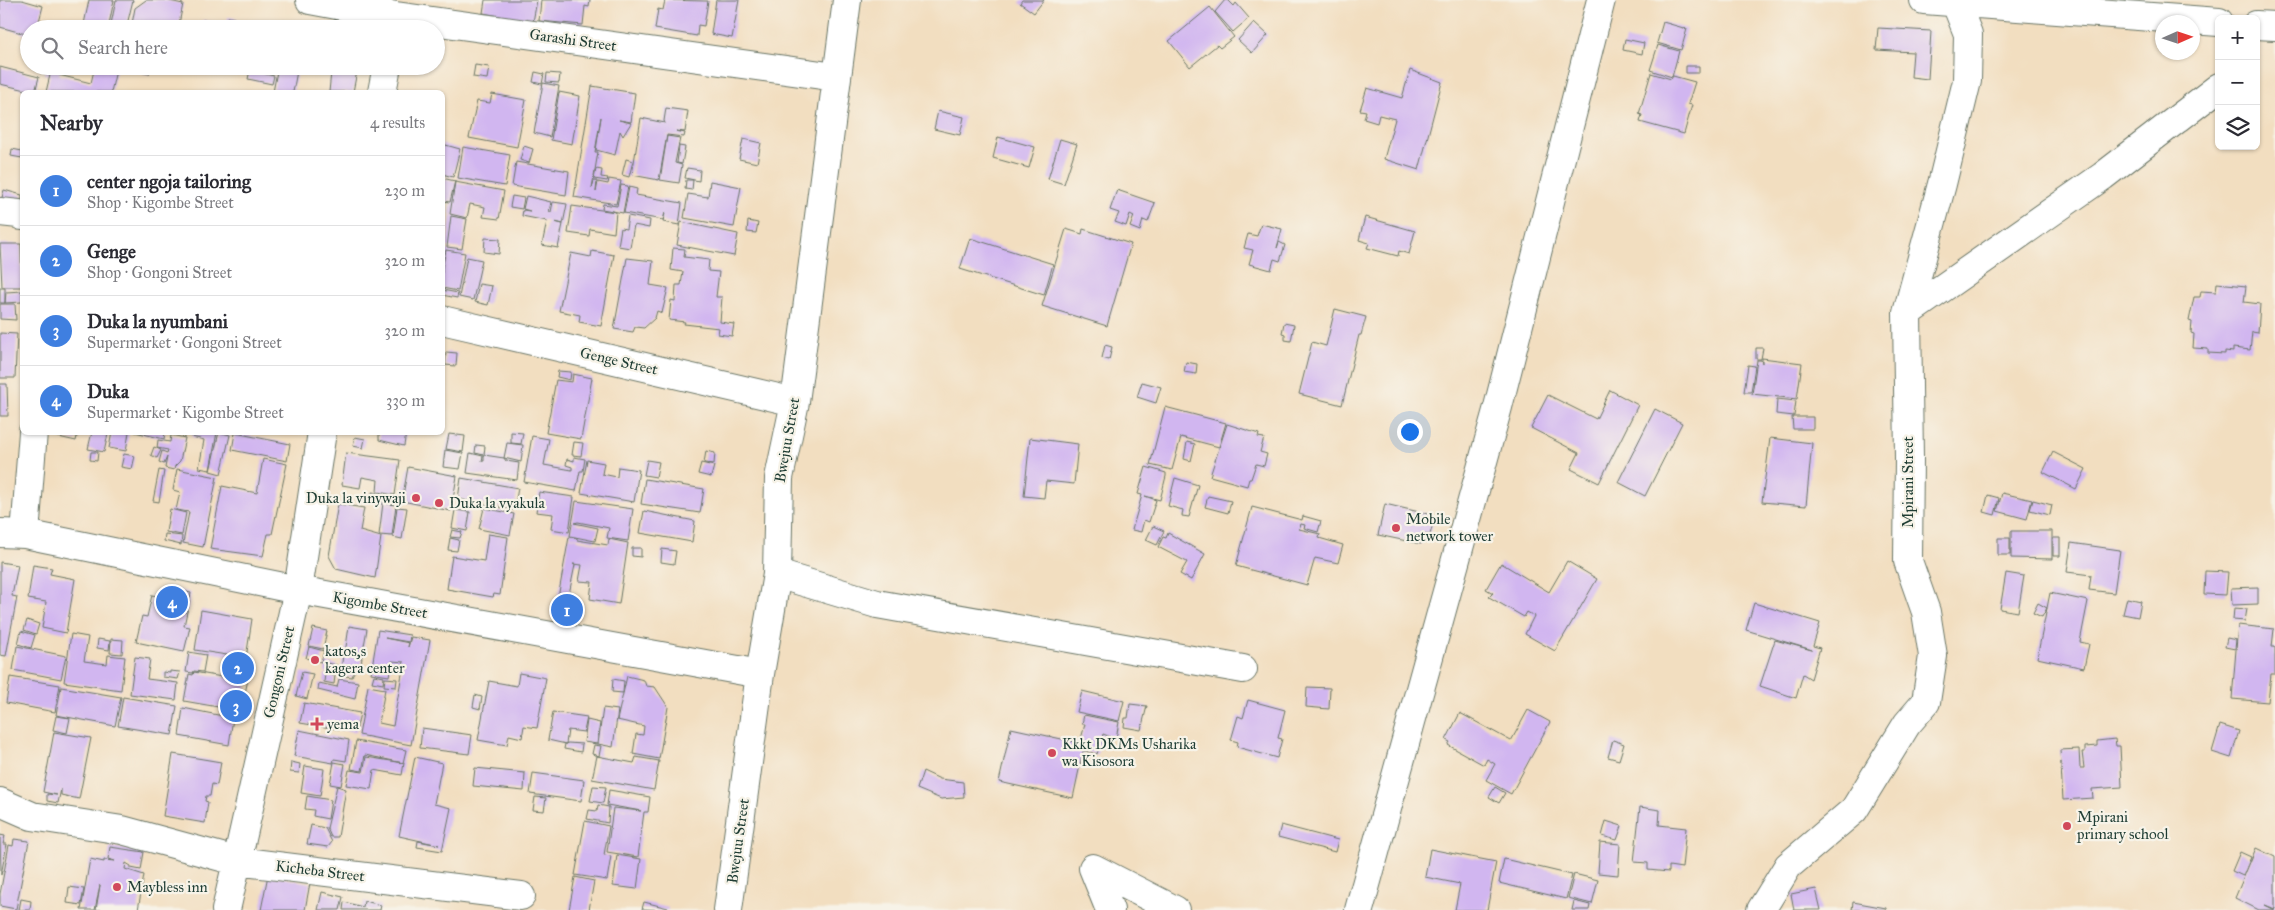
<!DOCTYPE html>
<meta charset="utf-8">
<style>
:root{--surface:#fff;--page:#f7f7f7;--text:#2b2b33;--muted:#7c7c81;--line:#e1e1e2;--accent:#ea580c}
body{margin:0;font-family:"IM FELL Great Primer",serif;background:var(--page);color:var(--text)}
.controls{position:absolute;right:15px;top:15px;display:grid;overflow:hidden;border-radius:8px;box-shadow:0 1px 4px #0004}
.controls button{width:45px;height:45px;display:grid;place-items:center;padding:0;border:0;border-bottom:1px solid var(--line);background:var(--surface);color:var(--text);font:25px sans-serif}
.compass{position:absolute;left:2155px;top:15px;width:45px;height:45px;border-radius:50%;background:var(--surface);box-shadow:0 1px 4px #0004;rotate:87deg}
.you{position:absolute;left:1409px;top:431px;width:18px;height:18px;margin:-12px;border:4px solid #fff;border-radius:50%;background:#1a73e8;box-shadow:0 0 0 8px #1a73e833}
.badge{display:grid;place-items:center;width:32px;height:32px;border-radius:50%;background:var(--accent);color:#fff;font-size:16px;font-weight:700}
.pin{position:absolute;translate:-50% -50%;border:2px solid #fff;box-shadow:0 1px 5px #0006}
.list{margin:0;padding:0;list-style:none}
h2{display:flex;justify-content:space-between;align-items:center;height:65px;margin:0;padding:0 20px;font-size:21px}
h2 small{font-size:16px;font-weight:400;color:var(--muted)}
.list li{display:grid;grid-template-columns:32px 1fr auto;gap:15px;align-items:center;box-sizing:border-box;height:70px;padding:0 20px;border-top:1px solid var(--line)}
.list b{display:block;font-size:19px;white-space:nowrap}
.list p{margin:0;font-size:16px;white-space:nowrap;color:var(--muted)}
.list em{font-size:16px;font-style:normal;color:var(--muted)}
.icon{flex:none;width:28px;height:28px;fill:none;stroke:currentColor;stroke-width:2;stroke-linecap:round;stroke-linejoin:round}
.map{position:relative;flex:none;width:2275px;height:910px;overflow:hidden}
.search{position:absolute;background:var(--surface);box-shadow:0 1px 4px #0004;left:20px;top:20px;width:425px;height:55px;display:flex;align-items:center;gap:12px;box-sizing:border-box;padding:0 18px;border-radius:28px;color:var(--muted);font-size:19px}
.panel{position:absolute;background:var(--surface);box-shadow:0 1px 4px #0004;left:20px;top:90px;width:425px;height:345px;border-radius:8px}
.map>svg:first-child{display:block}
</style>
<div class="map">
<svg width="2275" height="910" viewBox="0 0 2275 910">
<rect width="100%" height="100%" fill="#f7f3e8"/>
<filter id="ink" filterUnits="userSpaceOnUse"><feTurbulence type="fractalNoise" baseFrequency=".02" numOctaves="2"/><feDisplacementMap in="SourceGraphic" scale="10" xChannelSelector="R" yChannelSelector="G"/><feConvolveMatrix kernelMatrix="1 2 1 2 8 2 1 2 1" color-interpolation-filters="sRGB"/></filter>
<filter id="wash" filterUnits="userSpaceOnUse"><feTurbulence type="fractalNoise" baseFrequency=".0096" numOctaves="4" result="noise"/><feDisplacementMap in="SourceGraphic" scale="20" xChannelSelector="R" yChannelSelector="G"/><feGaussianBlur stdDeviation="1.12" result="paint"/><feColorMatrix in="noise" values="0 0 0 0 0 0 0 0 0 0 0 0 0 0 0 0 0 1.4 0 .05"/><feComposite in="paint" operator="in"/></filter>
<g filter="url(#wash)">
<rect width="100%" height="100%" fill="#f2dec0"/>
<g id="blocks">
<path fill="#d1b6f0" d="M0,0H22L43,6L37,29H29V35L0,27Z
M89,0H114L108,29H83Z
M116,0H133L126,29H110Z
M146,0H165L183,4L178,29H131L135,8Z
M485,0H537L533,22L483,13Z
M541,0H590L589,7L585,6L583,25L539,21Z
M665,0L708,1L704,26L698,25L697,36L655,29L658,9L663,10Z
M716,0H739L732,38L711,34Z
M1022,0H1044L1034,13L1020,3Z
M1225,0H1228L1234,6L1236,3L1249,18L1233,32L1215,12Z
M1210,7L1234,37L1220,48L1217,45L1190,67L1169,41Z
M228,17L234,18L242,23L241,29H226Z
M203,20L213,22L212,29H201Z
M213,22L226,23L225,29H212Z
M1254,22L1268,35L1252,53L1238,40Z
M1663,22L1687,29L1681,50L1657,43Z
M1878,28L1931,31L1928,79L1911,77L1913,52L1876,50Z
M1625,39L1644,43L1642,54L1623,50Z
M1658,45L1679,51L1672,77L1650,70Z
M475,65L489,67L487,79L473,77Z
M46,66H62L59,75L91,83L95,66H117L111,92H46L50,75L44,74Z
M124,66H151L149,74L123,68Z
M247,66H276L275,73L246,68Z
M278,66H298L293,92H273Z
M311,66H358L353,92H329L331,72L311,69Z
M1686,66H1699V73H1686Z
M0,67L39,77L35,92L0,84Z
M250,70L274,76L272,84L248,79Z
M1410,70L1442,82L1419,170L1384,159L1395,119L1379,115L1377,123L1364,119L1366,111L1360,110L1367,88L1402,98Z
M535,72L544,74L542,84L533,82Z
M547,73L560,74L559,83L546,82Z
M1651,73L1671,79L1673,76L1695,82L1688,104L1692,105L1684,134L1640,122L1642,115L1639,114Z
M543,83L559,86L550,137L534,133Z
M592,86L635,93L631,122L619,120L631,123L623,136L620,131L615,155L596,150L601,117L595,152H598L592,188L594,181H597L596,192L598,182L608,184L609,179L621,181L616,204L574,197Z
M559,92L580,96L572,144L551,140Z
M492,94L526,100L517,147L469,138L477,101L490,103Z
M666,108L688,111L685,132L676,131L685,133L684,137L667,135L659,180L632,175L641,118L665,123L664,121Z
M938,111L964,117L960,135L934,129Z
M667,136L680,138L675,163L682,165L679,183L660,180Z
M998,137L1035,147L1029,168L993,158Z
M743,139L761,143L757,163L739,159Z
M1060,139L1077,144L1064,184L1048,179Z
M442,144L460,149L453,177L442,174Z
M524,146L533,149L529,163L520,160Z
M679,146L685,147L682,164L677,163Z
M463,147L510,155L505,186L458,178Z
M12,149L22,151V158L11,156Z
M626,159L633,161L629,177L622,175Z
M516,162L569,171L566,195L512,186Z
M687,168L700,170L699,181L685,178Z
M596,169L602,170L601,177L608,178L607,181L594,179Z
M442,178L455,181L450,202L442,201Z
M686,180H693L692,190L685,189Z
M710,181L741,187L734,227L684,218L688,194L708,197Z
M455,182L504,191L499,219L483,217L485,207L470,204L467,218L450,214Z
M621,185L628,186L623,213L602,209L603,204L617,206Z
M629,187L637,189L636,195L682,203L679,225L663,222L665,213L663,220L624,213Z
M4,190L22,195V211L0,205Z
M1117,190L1155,203L1148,222L1143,220L1140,231L1130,227L1134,216L1130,214L1126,226L1115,222L1119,213L1110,210Z
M512,196L524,198L522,209L510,207Z
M526,196L551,202L549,212H551L553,202L567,204L563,224L555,222L563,224L558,248L542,245L547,221L522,216L523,210L530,211L523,209Z
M572,206L616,212L614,233L590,229L589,236L568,233Z
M451,216L467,219L462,249L447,247Z
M628,216L650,220L649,228L634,225L630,248L618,246L621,228L626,229Z
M1365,217L1415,231L1409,254L1399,251L1398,256L1367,248L1369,243L1359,240Z
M748,221L758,223L756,233L747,232Z
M681,222L738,234L734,256L677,245Z
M1261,224L1282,229L1277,248L1279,242L1285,245L1280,261L1274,259L1271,270L1249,264L1253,250L1244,248L1248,234L1257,236Z
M1066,229L1082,234L1083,229L1131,244L1107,326L1042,306Z
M485,238L500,239L499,254L484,252Z
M970,238L1053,264L1044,295L960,269Z
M0,244H21L22,287H2Z
M673,248L685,249L684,257L709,260L708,271L719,272L716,297H722L720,322L734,324L732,336L718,334L719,328L684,324L685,322L669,320L671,300L675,301L676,285H681L683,272L671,270Z
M446,250L465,253L458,291L442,288V268Z
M592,251L614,255L601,326L579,322L580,315L559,311L571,253L591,257Z
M467,257L482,260L473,300L459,297Z
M627,258L653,261L650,285L668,288L662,313L657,311L655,318L644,328L635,327L633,332L614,329Z
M2217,283L2246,286L2244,302L2260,304L2258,333L2252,332L2250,350L2233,348V352L2225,351V354L2208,353V349L2193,348L2194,334L2191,333L2192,322L2189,321L2194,297H2200L2201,291L2216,292Z
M479,284L492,286L488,305L475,302Z
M0,288H5V303H0Z
M442,290L458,293L457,298L442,295Z
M22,291V302L5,303L6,292Z
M0,304H15L16,320L0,319Z
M1335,309L1366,317L1361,335H1359L1342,405L1299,394L1312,342L1326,346Z
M1284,323L1294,325L1291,341L1285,340V334L1282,333Z
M0,333L17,334L15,378H0Z
M1105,345L1112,347L1109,360L1102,358Z
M1756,348H1763L1761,359H1756Z
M446,352L457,353L456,366L445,365Z
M1762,358L1802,363L1797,399L1752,394L1757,360H1761L1762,363Z
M1186,362L1197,364L1196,374L1184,372Z
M1748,365L1755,366L1751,392H1744Z
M558,371L571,372L570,380L557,377Z
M573,374L592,378L581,439L546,433L556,380L572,382Z
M1142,382L1161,387L1156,403L1137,397Z
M0,384H7L8,416H0Z
M1610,390L1638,405L1599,483L1571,469L1579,453L1531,428L1548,395L1596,419Z
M1777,399L1796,401L1794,416L1776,414Z
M1165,407L1226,423L1219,447L1181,437L1172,470L1150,465Z
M1655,409L1682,423L1645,496L1618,482Z
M1792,417H1813V429H1793Z
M1227,424L1259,434L1258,437L1264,438L1260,452L1267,454L1264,466L1256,464L1251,479H1249L1247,486L1210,476Z
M55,432H78L76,441L54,436Z
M92,432L108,434L104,452L88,449Z
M112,432H129L126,451L109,448Z
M135,432H165L164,439Z
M193,432H217L210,470L199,468L204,440L192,437Z
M219,432L230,435L221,474L210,471Z
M379,432H406L404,446L379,440Z
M511,432L523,433L521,444L511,443Z
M235,433L290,444L287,461L232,450Z
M449,434L465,436L463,452L446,449Z
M171,435L185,438L180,461L175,466L174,470L165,468L167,457L164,464L159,462L162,451L167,453L168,450L157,448L158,440L170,442Z
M532,436L549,439L544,465L572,470V467L566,465L567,459L574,461V457L585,459L583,471H580L576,491L524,482Z
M355,437L365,439L363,448L353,446Z
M1030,438L1078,444L1074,484L1046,481L1044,498L1024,496Z
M1770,438L1812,443L1806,506L1762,502Z
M574,442L583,443L581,456L572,455Z
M1187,442L1195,444L1191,461L1184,459Z
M507,443L523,445L521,462L504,458Z
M476,445L485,446L484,455L475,453Z
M154,447L161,450L157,458L151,455Z
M445,450L463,453L460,469L443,467Z
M706,451L715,453L714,464L704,463Z
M91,452H98L97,461L90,460Z
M2053,452L2086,469L2076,489L2043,472Z
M346,453L400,460L395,495L377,492L378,480L362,477L360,488L342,485Z
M470,453L483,456L482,461H484V455L504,458L506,461L519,463L517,480L467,473Z
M124,454L135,456L132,469L121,467Z
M263,459L287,464L272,534H268L263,556L210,549L222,486L257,493Z
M587,460L604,463L602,474L617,477L618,467L639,470L634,502L581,493Z
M647,460L659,462L656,477L644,475Z
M701,463L714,466L711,477L698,474Z
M408,467L457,476L451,511L402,501Z
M1146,467L1166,473V476L1160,500L1145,496L1156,500L1149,522L1144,520L1141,532L1132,530L1142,495L1138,494Z
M177,469L217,477L203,547L183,543L189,512L176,510L180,492L173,490Z
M159,470L164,471L159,502L153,501Z
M461,478L518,488L514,510L458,499Z
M1175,478L1198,485L1189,517L1182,516L1183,510L1168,506Z
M645,479L704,489L700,513L641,504Z
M372,492L398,497L397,504L371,500Z
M539,492L574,497L569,532L551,529L553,514L536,512Z
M2002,493L2032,500L2027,519L1997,511Z
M1988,495L1999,498L1995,515L1984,512Z
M1208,496L1231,501L1228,513L1205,507Z
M2033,500L2052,505L2050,515L2030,510Z
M576,501L633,509L628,541L607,538L609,528L578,522L574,523L598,528L595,541L570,536Z
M383,503L396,505L392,536L379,535Z
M338,504L364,508L360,531L381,537L375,578L336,569L329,556Z
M1385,504L1428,514L1426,522L1433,523L1430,535L1424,534L1421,544L1378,535Z
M397,507L407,508L402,539L393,537Z
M1252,507L1302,520L1303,516L1321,521L1318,532L1304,528L1305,525L1301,524L1299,529L1320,534L1319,538L1343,545L1338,563L1315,558L1307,585L1236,566Z
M484,508L514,514L510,535L479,529Z
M170,509L186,513L182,535L166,532Z
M455,510L470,512L467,531L452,528Z
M644,511L695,521L692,542L640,533Z
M1153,526L1164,531L1157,545L1146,540Z
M452,530L462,532L460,538L450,537Z
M2011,531H2052V559L2011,558Z
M1168,533L1205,554L1191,580L1180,574L1187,562L1158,547L1163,537L1166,538Z
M165,534L182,536L181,545L164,541Z
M488,534L508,537L500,595L494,594L493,597L447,589L452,556L484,561Z
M569,537L577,538V540L608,545L609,539L628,543L619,604L590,599L592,582L579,581L582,565L573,564L575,565L568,599L565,598L563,608L552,606L553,603H557Z
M450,538L459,540L457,551L448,550Z
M1998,538H2010V555H1998Z
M2053,538H2060V556H2053Z
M2071,543L2120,550L2114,593L2089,590L2091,575L2067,572Z
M632,548H641V557L632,556Z
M662,549L676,551L674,564L661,562Z
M1567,561L1597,579L1555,651L1525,634L1534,616L1527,612L1524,617L1489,597L1493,593L1486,589L1501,563L1549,592Z
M0,562L18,565L12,596L17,597L6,656L0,655Z
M33,565L52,568L50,574L75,579L66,633L42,628L46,602L28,599Z
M2205,571L2228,572L2226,595L2204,594Z
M2006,573L2024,576L2018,612L2000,609Z
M2258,587V604L2232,605L2231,588Z
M172,589L191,593L184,626L190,627L184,652L136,642L142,616L147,617L152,595L170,599Z
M2050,593L2088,601L2080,642L2089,644L2084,668L2037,658Z
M570,598L580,600L575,621L558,618L560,610L566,611V600H570Z
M2127,598L2141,601L2138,617L2123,614Z
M1754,603L1820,623L1813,646L1820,648L1811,679L1803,674L1796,698L1760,686L1775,640L1812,650L1746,630Z
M2038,603L2047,608L2042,617L2033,613Z
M2234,608L2247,609L2245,621L2233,620Z
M201,610L252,619L246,658L195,650Z
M27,620L39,624L36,634L24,630Z
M2238,625L2274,629L2272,647H2275V674H2271L2268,702L2232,699Z
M349,626L367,629L362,657L345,654Z
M313,628L327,631L323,649L309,646Z
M378,630L410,635L409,642L385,638L409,643L408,647L411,637L430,640L411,745L359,735L368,686L385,689L379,723L393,726L404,662L392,661L389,676L371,673Z
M21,631L35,635L31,648L18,644Z
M71,634L88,637L84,661L107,664L108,655L125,657L121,690L64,682Z
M2227,638L2236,640L2235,649L2225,647Z
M98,639L110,641L109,650L97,648Z
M111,639L123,640L122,654L110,653Z
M17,646L66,656L61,679L13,670Z
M309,647L324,651L321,662L306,658Z
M189,652L206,655L203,672L194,671L193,673L186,672Z
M343,654L362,658L360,670H355L352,677L345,676V673L341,672Z
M135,657L150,659L147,679L178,683L176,700L130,694Z
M228,657L250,661L247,673H242L249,675L241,711L184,701L189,674L193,675L194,672L233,679L224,677Z
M326,663L337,665L336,673L325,672Z
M170,671L180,672L178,679L163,677V672L170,673Z
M302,672L313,674L307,699L296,696Z
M519,673L546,678L537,728L524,726L522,738L509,735L507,745L478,740L489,681L517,686Z
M325,674L335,676L334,684L324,682Z
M374,675L384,677L383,684L372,682Z
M627,676L644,680L646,686L655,687L668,707L659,759L633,754L636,734L643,735L644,726L617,720Z
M10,677L60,685L55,712L6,703Z
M385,678L397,679L396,687L384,686Z
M339,679L358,682L355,699L318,690L319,683L337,687Z
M613,679L624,681L623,693L612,692Z
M61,687L121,697L115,726L56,715Z
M1307,687L1330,688L1329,709L1306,707Z
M1082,691L1124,701L1119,721L1077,712Z
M475,695L482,697L480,709L473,707Z
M123,697L177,706L172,735L118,726Z
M1248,700L1285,710L1278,738L1282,739L1277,758L1237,747L1238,742L1231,740L1238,716L1243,718Z
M304,703L360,713L356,732L300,723Z
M1130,704L1147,706L1141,730L1124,727L1125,718H1128Z
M183,708L233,718L229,745L179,736Z
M603,708L618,710L613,747L598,744Z
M1528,710L1550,722L1511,794L1486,780L1495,764L1487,759L1484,765L1448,745L1450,742L1446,740L1460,713L1511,741Z
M553,712L587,717L584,732L568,730L566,744L548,740Z
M1084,715L1119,722L1116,739L1103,734L1097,754L1083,751L1073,798L999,782L1011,728L1080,743L1085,724H1082Z
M56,716L70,718L67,733L53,730Z
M587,720L600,723L597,744L584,742Z
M2220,725L2239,731L2231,758L2212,752Z
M422,728L472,735L469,754L420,748Z
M299,730L349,740L346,761L334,759L333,763L294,756Z
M54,732L91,738L79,799L61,795V789L58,803L47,801V794L57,795L43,792Z
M2115,739L2116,746H2120L2122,787L2092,789L2093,798L2063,800L2060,750L2079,749L2080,768H2084L2082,752H2085V747L2097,746V741Z
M1613,740L1624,744L1619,760L1608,757Z
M356,741L406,750L403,763L365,755L362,771L351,769Z
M568,743L582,744L581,752L564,749L565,744Z
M594,745L601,746L599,756L592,754Z
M173,754L221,762L217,785L212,784L210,796H206L205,801L208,802L205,823L163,816Z
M597,756L634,763L636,757L659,761L654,790L592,779Z
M366,757L404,763L402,775L374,770L371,789L346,785L349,770L363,772Z
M415,757L442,763L434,804L451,808L442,851L417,847L418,841L439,845L399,836Z
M291,762L300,764L299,773L290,772Z
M334,762L345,764L341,786L330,784Z
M305,766L324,769L320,796L301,793Z
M475,768L525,773L524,791L473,786Z
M923,771L940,779L963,782L964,797L941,799L917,789Z
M533,773L584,780L581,801L530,794Z
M337,786L346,789L338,837H331L327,828Z
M593,786L606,787L603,803L590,801Z
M1495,787L1505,793L1499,803L1489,797Z
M609,790L650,797L648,812H644L638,857L607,852L613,808L641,811L607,805Z
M307,796L331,800L328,819L313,816L314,810L305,809Z
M535,797L546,798L544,811L533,810Z
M598,805L609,807L608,823L587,819L589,810L597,811Z
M1640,807L1660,810L1659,825L1686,828L1682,868L1669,866V872L1648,870V863L1634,862Z
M585,821L609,826L604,855L611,856L607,880L575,875Z
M1606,821L1622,826L1617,840L1602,836Z
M311,825L325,828L332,842L328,847L307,844Z
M1281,825L1338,840L1335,852L1278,837Z
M0,835L5,836L3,844H7L1,875Z
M14,839L29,841L16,909L0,906V894L9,845L13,846Z
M1600,842L1620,844L1618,875L1598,873Z
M110,847L144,852L141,870L131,868V866L126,863L125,869L144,875L138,910H96L100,885L95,910H81L90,859L104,862V860L115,861L108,859Z
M2256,848L2275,857V909L2265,905L2275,910H2259L2235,898Z
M1430,849L1496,862L1487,910H1455L1460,884L1425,877Z
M2240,852L2251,857L2243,876L2232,871Z
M617,855L641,859L637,889L613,886Z
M1504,859L1572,875L1566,899L1499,883Z
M1574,874L1598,880L1592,904L1568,898Z
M268,875L310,883L305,910H261Z
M575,877L594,881L589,910H569Z
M69,887L84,889L81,905L67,903Z
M1816,889L1821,910H1794L1791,894Z
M322,892L343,897L340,910H318Z
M21,899L31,901L30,910H19Z
M364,901L381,905L380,910H343L344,902L363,907Z
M1574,901L1590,905L1589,910H1572Z
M644,902L668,908V910L642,909Z
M1853,902L1886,908V910H1852Z"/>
</g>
</g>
<g filter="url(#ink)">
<use href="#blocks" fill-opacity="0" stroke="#697565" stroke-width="1"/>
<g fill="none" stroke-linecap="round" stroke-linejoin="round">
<g stroke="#697565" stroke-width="30">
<path id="minor" d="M310,0L396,16L836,77
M1924,0L2219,22
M2256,25L2275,26
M382,92L387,66
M0,212L19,214L22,216
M1907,313L2103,176L2219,87
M442,320L795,402
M0,533L25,534L298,590L760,674
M25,534L33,432
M777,574L877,604L1243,669
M0,802L32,816L122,830L236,861L521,896
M226,910L298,590L322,432
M728,910L760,674L777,574L779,478L795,402L847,0
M1110,910L1093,868L1175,910
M1359,910L1498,407L1601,0
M1761,910L1788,866L1854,810L1907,724L1926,702L1933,656L1926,612L1908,561L1909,458L1907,313L1942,184L1967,81L1968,34L1955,1"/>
</g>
<use href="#minor" stroke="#fff" stroke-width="28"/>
</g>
</g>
<g fill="#d1495b" stroke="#f7f3e8" stroke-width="2">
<circle cx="416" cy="498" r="5"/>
<circle cx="439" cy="503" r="5"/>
<circle cx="1396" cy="528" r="5"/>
<circle cx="315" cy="660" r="5"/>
<path d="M314.5 716.5h5v5h5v5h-5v5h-5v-5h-5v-5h5z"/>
<circle cx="1052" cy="753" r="5"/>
<circle cx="2067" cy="826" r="5"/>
<circle cx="117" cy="887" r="5"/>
</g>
<g text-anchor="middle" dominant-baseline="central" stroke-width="4.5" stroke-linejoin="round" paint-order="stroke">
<g font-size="15" fill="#1f3d34" stroke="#f7f3e8">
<text transform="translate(573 40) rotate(8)">Garashi Street</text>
<text transform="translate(619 361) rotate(13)">Genge Street</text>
<text transform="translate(787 440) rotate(-80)">Bwejuu Street</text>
<text transform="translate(1908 482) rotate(-90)">Mpirani Street</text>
<text transform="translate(380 605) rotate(10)">Kigombe Street</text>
<text transform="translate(279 672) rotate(-77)">Gongoni Street</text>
<text transform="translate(738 841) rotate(-82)">Bwejuu Street</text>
<text transform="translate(320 871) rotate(7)">Kicheba Street</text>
</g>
<g font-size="15" fill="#1f3d34" stroke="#f7f3e8" text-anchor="start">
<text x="406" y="498" text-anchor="end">Duka la vinywaji</text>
<text x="449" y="503">Duka la vyakula</text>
<text x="1406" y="519">Mobile<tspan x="1406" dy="17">network tower</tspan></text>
<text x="325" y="651">katos,s<tspan x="325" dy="17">kagera center</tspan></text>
<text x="327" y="724">yema</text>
<text x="1062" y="744">Kkkt DKMs Usharika<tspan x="1062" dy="17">wa Kisosora</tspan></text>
<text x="2077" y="817">Mpirani<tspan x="2077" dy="17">primary school</tspan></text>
<text x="127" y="887">Maybless inn</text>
</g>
</g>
</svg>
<div class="controls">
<button>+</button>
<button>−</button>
<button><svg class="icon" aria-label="layers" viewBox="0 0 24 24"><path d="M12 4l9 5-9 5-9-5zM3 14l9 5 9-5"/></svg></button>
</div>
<svg class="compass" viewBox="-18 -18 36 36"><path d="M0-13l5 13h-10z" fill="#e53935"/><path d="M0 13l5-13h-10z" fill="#7c7c81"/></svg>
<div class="you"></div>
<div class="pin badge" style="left:567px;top:610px;background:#3f7fe0">1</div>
<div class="pin badge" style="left:238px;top:668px;background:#3f7fe0">2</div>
<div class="pin badge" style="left:236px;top:706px;background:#3f7fe0">3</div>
<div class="pin badge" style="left:172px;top:602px;background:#3f7fe0">4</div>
<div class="search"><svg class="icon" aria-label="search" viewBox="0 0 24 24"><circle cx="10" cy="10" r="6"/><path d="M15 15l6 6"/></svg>Search here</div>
<section class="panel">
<h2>Nearby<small>4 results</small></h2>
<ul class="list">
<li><span class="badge" style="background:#3f7fe0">1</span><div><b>center ngoja tailoring</b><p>Shop · Kigombe Street</p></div><em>230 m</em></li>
<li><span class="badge" style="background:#3f7fe0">2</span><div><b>Genge</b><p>Shop · Gongoni Street</p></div><em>320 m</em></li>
<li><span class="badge" style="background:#3f7fe0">3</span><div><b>Duka la nyumbani</b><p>Supermarket · Gongoni Street</p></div><em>320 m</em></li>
<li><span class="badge" style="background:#3f7fe0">4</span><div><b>Duka</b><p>Supermarket · Kigombe Street</p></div><em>330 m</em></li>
</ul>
</section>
</div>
